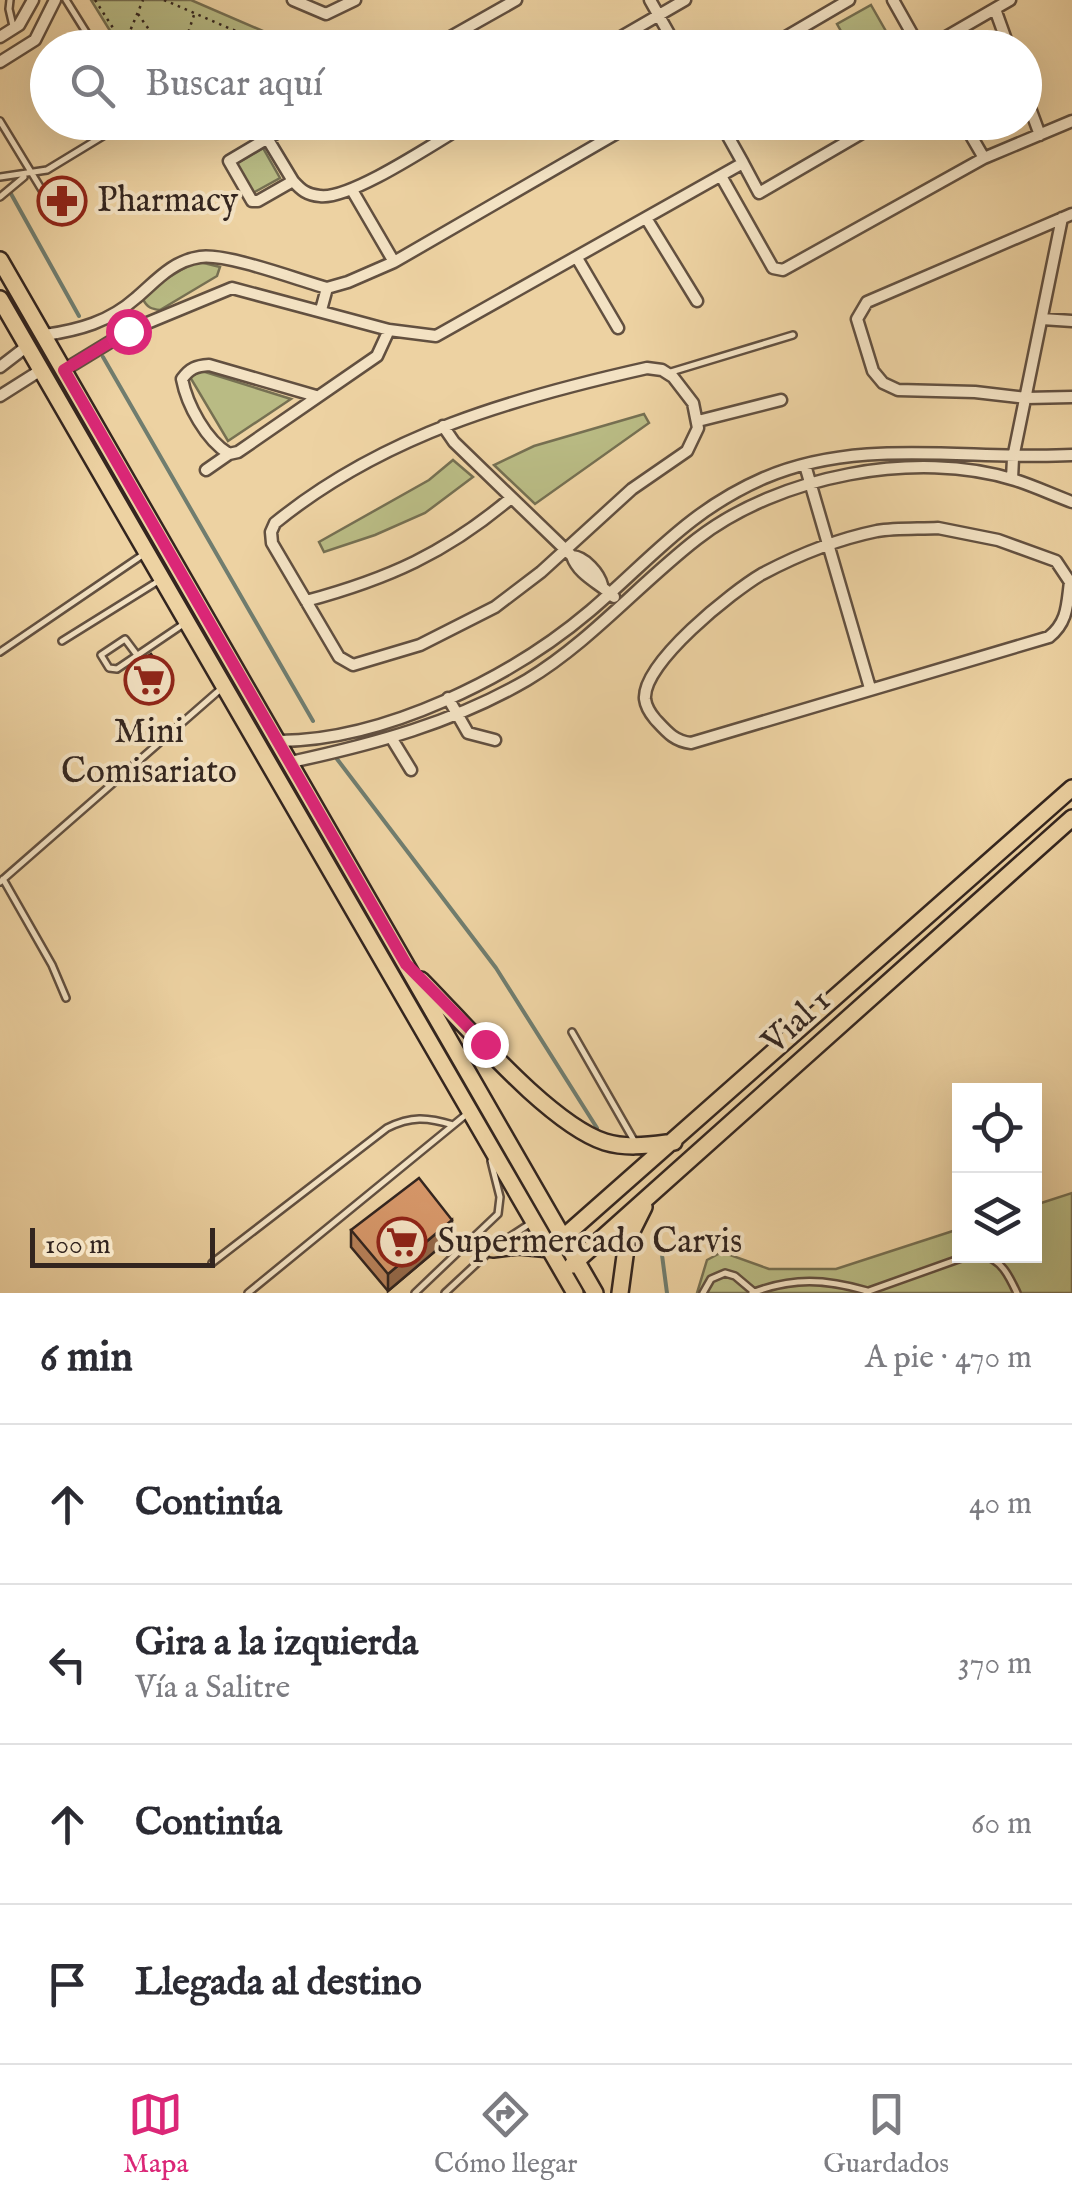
<!DOCTYPE html>
<html lang="es">
<meta charset="utf-8">
<style>
:root{--surface:#fff;--page:#f2f2f3;--text:#2b2b33;--muted:#7c7c81;--line:#e1e1e2;--accent:#db2777}
body{margin:0;font-family:"IM FELL English",serif;background:var(--page);color:var(--text)}
.controls{position:absolute;right:30px;bottom:30px;display:grid;overflow:hidden;border-radius:0px;box-shadow:0 10px 40px #0002}
.controls button{width:90px;height:90px;display:grid;place-items:center;padding:0;border:0;border-bottom:2px solid var(--line);background:var(--surface);color:var(--text);font:50px sans-serif}
.scale{position:absolute;left:30px;bottom:25px;width:185px;box-sizing:border-box;padding-left:10px;border:5px solid #33251f;border-top:0;font-size:28px;line-height:35px;white-space:nowrap;color:#33251f;-webkit-text-stroke:8px #f3e2c3;paint-order:stroke}
.stop{position:absolute;width:30px;height:30px;margin:-22px;border:8px solid #db2777;border-radius:50%;background:#fff}
.stop.end{background:#db2777;border-color:#fff;box-shadow:0 2px 10px #0008}
.list{margin:0;padding:0;list-style:none}
h2{display:flex;justify-content:space-between;align-items:center;height:130px;margin:0;padding:0 40px;font-size:42px}
h2 small{font-size:32px;font-weight:400;color:var(--muted)}
.list li{display:grid;grid-template-columns:65px 1fr auto;gap:30px;align-items:center;box-sizing:border-box;height:160px;padding:0 40px;border-top:2px solid var(--line)}
.list b{display:block;font-size:38px;white-space:nowrap}
.list p{margin:0;font-size:32px;white-space:nowrap;color:var(--muted)}
.list em{font-size:32px;font-style:normal;color:var(--muted)}
.icon{flex:none;width:55px;height:55px;fill:none;stroke:currentColor;stroke-width:2;stroke-linecap:round;stroke-linejoin:round}
.map{position:relative;flex:none;width:1072px;height:1293px;overflow:hidden}
.search{position:absolute;background:var(--surface);box-shadow:0 10px 40px #0002;left:30px;right:30px;top:30px;height:110px;display:flex;align-items:center;gap:25px;box-sizing:border-box;padding:0 35px;border-radius:55px;color:var(--muted);font-size:38px}
.sheet{height:770px;background:var(--surface)}
nav{display:flex;justify-content:space-around;align-items:center;box-sizing:border-box;height:140px;border-top:2px solid var(--line);background:var(--surface);font-size:28px;color:var(--muted)}
nav a{display:grid;justify-items:center;gap:5px}
nav .on{color:var(--accent)}
.map>svg:first-child{display:block}
</style>
<div class="map">
<svg width="1072" height="1293" viewBox="0 0 1072 1293">
<rect width="100%" height="100%" fill="#edd2a2"/>
<filter id="stains"><feTurbulence type="fractalNoise" baseFrequency=".002" numOctaves="4"/><feColorMatrix values="0 0 0 0 .2 0 0 0 0 .09 0 0 0 0 .02 0 0 0 .5 -.17"/></filter>
<radialGradient id="worn" r=".72"><stop offset=".6" stop-color="#630" stop-opacity="0"/><stop offset="1" stop-color="#630" stop-opacity=".3"/></radialGradient>
<path fill="#b9bb84" stroke="#767052" stroke-width="2.5" d="M91,0H191L300,47H120Z
M871,5L895,47H850L837,24Z
M263,148L280,178L253,193L236,164Z
M196,261L220,267L217,276L160,310C152,309 147,308 143,299L148,290Z
M202,371L291,399L228,441L190,377Z
M644,414L649,423L535,504L494,465L534,446Z
M453,460L473,477L425,513L375,535L324,552L319,542L429,480Z
M1072,1193V1293H697L707,1260L722,1252L769,1269H836L959,1229L960,1256H1034L1035,1205Z"/>
<g fill="none" stroke-linecap="round" stroke-linejoin="round">
<path stroke="#707d6f" stroke-width="4" d="M10,192L79,316
M103,357L313,721
M337,759L496,968L597,1128
M662,1255L667,1293"/>
<g stroke="#625040" stroke-width="10">
<path id="service" d="M10,0L9,9L13,26
M66,0L96,48
M0,121L45,195
M0,177L47,170L126,122
M0,197L24,177
M671,372L793,335
M62,641L160,580
M0,652L144,554
M137,655L125,639L101,655L109,668L117,669L185,623
M3,879L52,965L66,998
M0,882L223,687
M572,1032L636,1144
M499,1244L531,1223
M983,1256C1001,1258 1010,1278 1017,1293
M212,1263L387,1128C411,1116 427,1117 453,1125
M866,1292L967,1256
M248,1293L468,1113
M415,1293L498,1214L500,1197L491,1161
M445,1293L490,1251
M703,1293L711,1279L725,1273L735,1276L754,1292
M752,1293C793,1277 826,1279 867,1291"/>
</g>
<g stroke="#625040" stroke-width="15">
<path id="minor" d="M293,0L326,14L355,0
M650,0L677,48
M893,0L920,48
M995,9L1009,48
M0,37L19,25L33,0
M431,48L516,0
M602,48L685,0
M767,48L849,0
M927,48L1010,0
M0,62L35,40L55,0
M1024,92L1040,135
M295,122L229,161L252,201H258L293,181C301,190 307,195 320,196C351,200 439,140 470,122
M963,122L984,158
M267,138L293,181
M743,163L759,193L881,122
M721,176L773,268L783,270L984,158L1072,121
M352,190L394,262
M1072,214L867,302L857,319L873,371L883,383L898,390L975,392L1026,398L1072,397
M646,218L697,301
M577,258L618,328
M321,310L327,288L348,282L394,262L636,122
M1042,319L1072,321
M45,335C79,330 109,322 136,298C156,281 172,261 200,257C227,253 298,280 327,288
M0,367L26,347
M647,368L662,370L673,377L693,403L698,428L687,451L632,489L541,572L495,607L420,645L353,665L339,657L272,543L271,532L275,523C383,435 513,398 647,368Z
M64,370L128,331L232,288L389,330L436,336L743,163L720,122
M0,396L41,370
M698,421L781,400
M443,426L454,442L572,556C579,576 600,583 614,597
M229,454C206,440 187,405 182,379C190,368 196,366 209,365L316,396
M805,465L870,688
M206,470L229,454L238,452L377,356L389,330
M1012,479L1013,458L1062,218
M938,528L998,540L1056,561L1070,582C1067,604 1068,622 1049,637L691,743C674,741 667,732 655,719C650,713 646,707 645,699C642,663 733,591 762,574C796,556 838,539 877,531C896,528 918,529 938,528Z
M572,556C585,557 599,573 602,585
M306,601C388,579 446,553 511,498
M448,698L468,733L495,740
M392,739L411,770
M280,741C385,740 511,678 590,611C650,560 688,511 764,478C862,436 970,461 1072,455
M291,762C374,744 453,723 527,680C590,642 639,584 697,539C778,476 916,449 1015,480C1034,486 1053,495 1072,502"/>
</g>
<g stroke="#33251f" stroke-width="20">
<path id="primary" d="M0,260L595,1293
M0,299L575,1293
M421,980C465,1024 549,1124 605,1142C628,1149 650,1145 674,1142
M493,1249L519,1246L550,1249L1072,788
M572,1265L1072,818
M620,1293L627,1241L644,1207"/>
</g>
<path stroke="#33251f" stroke-width="2.5" stroke-dasharray="2.5 5" stroke-linecap="butt" d="M95,0L126,48
M164,0L275,48
M138,14L162,48
M125,43L143,0
M175,48L185,42L194,15
M168,122L170,131L187,122"/>
<use href="#service" stroke="#f3e2c3" stroke-width="5"/>
<use href="#minor" stroke="#f3e2c3" stroke-width="10"/>
<use href="#primary" stroke="#edd2a2" stroke-width="15"/>
</g>
<path fill="#b78159" stroke="#33251f" stroke-width="2.5" d="M132,667L166,684L148,697L132,676Z
M351,1230L452,1237L388,1291L351,1247Z"/>
<path fill="#956949" stroke="#33251f" stroke-width="2.5" d="M166,675V684L148,697V688Z
M452,1220V1237L388,1291V1274Z"/>
<path fill="#d59668" stroke="#33251f" stroke-width="2.5" d="M151,654L166,675L148,688L132,667Z
M419,1178L452,1220L388,1274L351,1230Z"/>
<g fill="none" stroke-linecap="round" stroke-linejoin="round">
<path stroke="#db2777" stroke-width="12" d="M128,331L64,370L406,964L485,1044"/>
</g>
<defs>
<g id="pharmacy-ring" transform="scale(2.5)"><circle r="9.5" fill="#f3e2c3" stroke="#8f2418" stroke-width="1.5"/><path d="M-2-6h4v4h4v4h-4v4h-4v-4h-4v-4h4Z" fill="#8f2418"/></g>
<g id="supermarket-ring" transform="scale(2.5)"><circle r="9.5" fill="#f3e2c3" stroke="#8f2418" stroke-width="1.5"/><path d="M-6-5.5h2.5l.6 2H6L4.5 2H-2.5L-4.4-4H-6ZM-1.5 3.2a1.3 1.3 0 1 0 .1 0ZM3 3.2a1.3 1.3 0 1 0 .1 0Z" fill="#8f2418"/></g>
</defs>
<g fill-rule="evenodd">
<use href="#pharmacy-ring" x="62" y="201"/>
<use href="#supermarket-ring" x="149" y="680"/>
<use href="#supermarket-ring" x="402" y="1242"/>
</g>
<g text-anchor="middle" dominant-baseline="central" stroke-width="8" stroke-linejoin="round" paint-order="stroke">
<g font-size="35" fill="#33251f" stroke="#f3e2c3" text-anchor="start">
<text x="97" y="201">Pharmacy</text>
<text x="149" y="732" text-anchor="middle">Mini<tspan x="149" dy="40">Comisariato</tspan></text>
<text x="437" y="1242">Supermercado Carvis</text>
</g>
<g font-size="35" fill="#33251f" stroke="#f3e2c3">
<text transform="translate(797 1022) rotate(-42)">Vial 1</text>
</g>
</g>
<rect width="100%" height="100%" filter="url(#stains)"/>
<rect width="100%" height="100%" fill="url(#worn)"/>
</svg>
<div class="controls">
<button><svg class="icon" aria-label="locate" viewBox="0 0 24 24"><circle cx="12" cy="12" r="6"/><path d="M12 2v4M12 18v4M2 12h4M18 12h4"/></svg></button>
<button><svg class="icon" aria-label="layers" viewBox="0 0 24 24"><path d="M12 4l9 5-9 5-9-5zM3 14l9 5 9-5"/></svg></button>
</div>
<div class="scale">100 m</div>
<div class="stop" style="left:128px;top:331px"></div>
<div class="stop end" style="left:485px;top:1044px"></div>
<div class="search"><svg class="icon" aria-label="search" viewBox="0 0 24 24"><circle cx="10" cy="10" r="6"/><path d="M15 15l6 6"/></svg>Buscar aquí</div>
</div>
<section class="sheet">
<h2>6 min<small>A pie · 470 m</small></h2>
<ul class="list">
<li><svg class="icon" aria-label="ahead" viewBox="0 0 24 24"><path d="M12 20V5M6 11l6-6 6 6"/></svg><div><b>Continúa</b></div><em>40 m</em></li>
<li><svg class="icon" aria-label="left" viewBox="0 0 24 24"><path d="M17 20v-9H6M10 6l-5 5 5 5"/></svg><div><b>Gira a la izquierda</b><p>Vía a Salitre</p></div><em>370 m</em></li>
<li><svg class="icon" aria-label="ahead" viewBox="0 0 24 24"><path d="M12 20V5M6 11l6-6 6 6"/></svg><div><b>Continúa</b></div><em>60 m</em></li>
<li><svg class="icon" aria-label="arrive" viewBox="0 0 24 24"><path d="M6 21V4h12l-3 4 3 4H6"/></svg><div><b>Llegada al destino</b></div></li>
</ul>
</section>
<nav>
<a class="on"><svg class="icon" aria-label="map" viewBox="0 0 24 24"><path d="M3 6l6-2 6 2 6-2v14l-6 2-6-2-6 2zM9 4v14M15 6v14"/></svg>Mapa</a>
<a><svg class="icon" aria-label="directions" viewBox="0 0 24 24"><path d="M12 3l9 9-9 9-9-9zM9 14v-3h6M13 9l2 2-2 2"/></svg>Cómo llegar</a>
<a><svg class="icon" aria-label="saved" viewBox="0 0 24 24"><path d="M7 4h10v16l-5-4-5 4z"/></svg>Guardados</a>
</nav>
